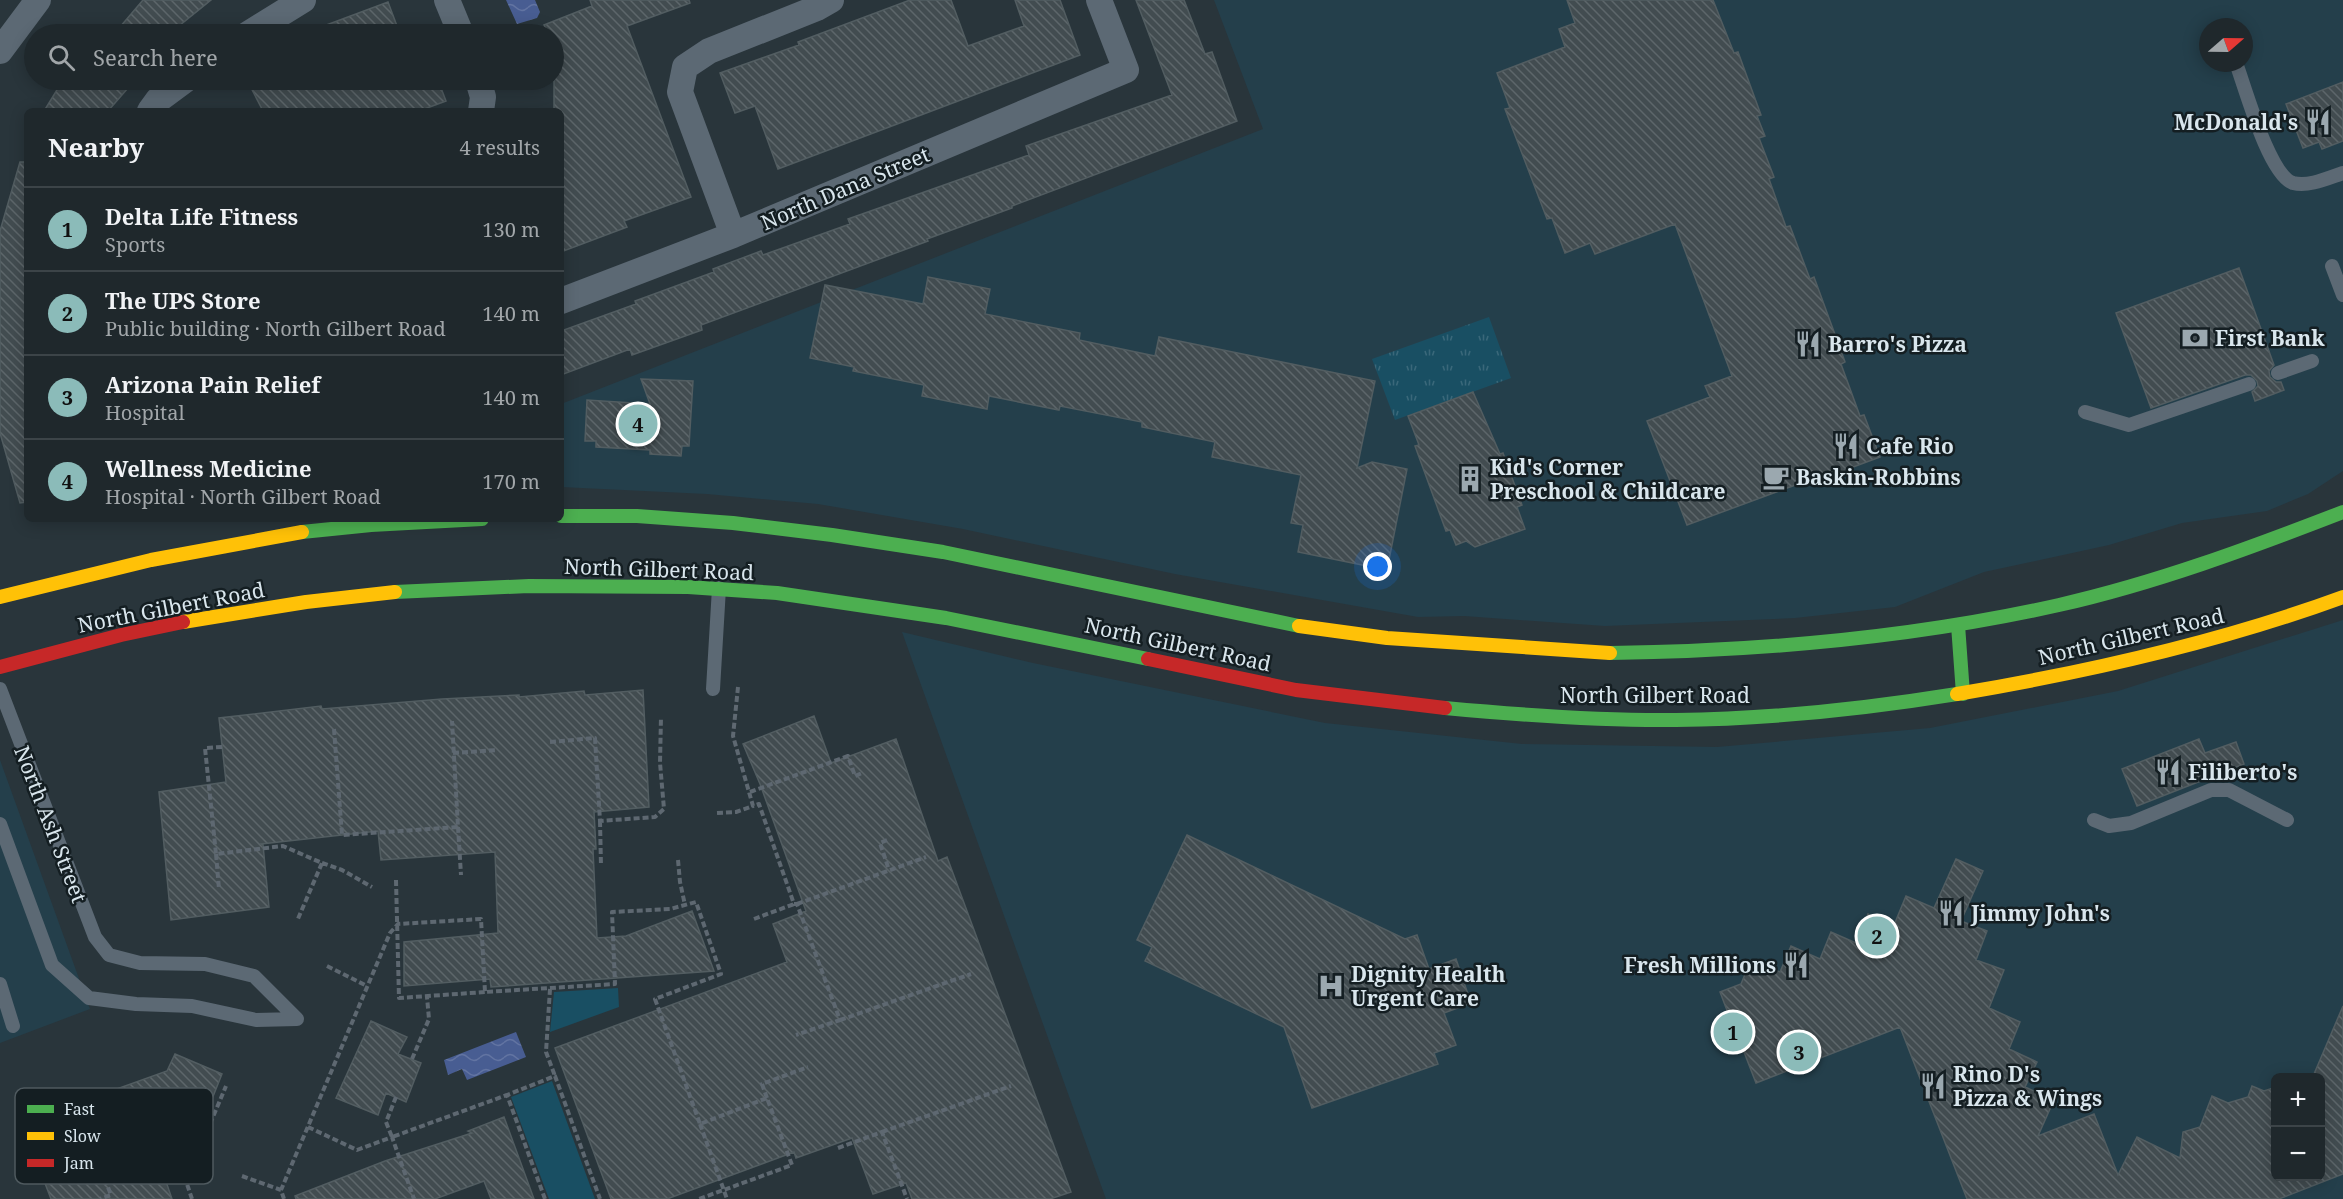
<!DOCTYPE html>
<meta charset="utf-8">
<style>
:root{--surface:#1f282c;--page:#273034;--text:#f1f3f6;--muted:#a1a6a9;--line:#3c4448;--accent:#8bbbb9}
body{margin:0;font-family:"Noto Serif",serif;background:var(--page);color:var(--text)}
.controls{position:absolute;right:18px;bottom:18px;display:grid;overflow:hidden;border-radius:9px;box-shadow:0 3px 15px #0003}
.controls button{width:54px;height:54px;display:grid;place-items:center;padding:0;border:0;border-bottom:2px solid var(--line);background:var(--surface);color:var(--text);font:30px sans-serif}
.compass{position:absolute;left:2199px;top:18px;width:54px;height:54px;border-radius:50%;background:var(--surface);box-shadow:0 3px 15px #0003;rotate:70deg}
.you{position:absolute;left:1378px;top:567px;width:21px;height:21px;margin:-15px;border:4px solid #fff;border-radius:50%;background:#1a73e8;box-shadow:0 0 0 9px #1a73e833}
.badge{display:grid;place-items:center;width:39px;height:39px;border-radius:50%;background:var(--accent);color:#111;font-size:20px;font-weight:700}
.pin{position:absolute;translate:-50% -50%;border:3px solid #fff;box-shadow:0 2px 6px #0006}
.list{margin:0;padding:0;list-style:none}
h2{display:flex;justify-content:space-between;align-items:center;height:78px;margin:0;padding:0 24px;font-size:26px}
h2 small{font-size:20px;font-weight:400;color:var(--muted)}
.list li{display:grid;grid-template-columns:39px 1fr auto;gap:18px;align-items:center;box-sizing:border-box;height:84px;padding:0 24px;border-top:2px solid var(--line)}
.list b{display:block;font-size:22px;white-space:nowrap}
.list p{margin:0;font-size:20px;white-space:nowrap;color:var(--muted)}
.list em{font-size:20px;font-style:normal;color:var(--muted)}
.icon{flex:none;width:33px;height:33px;fill:none;stroke:currentColor;stroke-width:2;stroke-linecap:round;stroke-linejoin:round}
.map{position:relative;flex:none;width:2343px;height:1199px;overflow:hidden}
.search{position:absolute;background:var(--surface);box-shadow:0 3px 15px #0003;left:24px;top:24px;width:540px;height:66px;display:flex;align-items:center;gap:15px;box-sizing:border-box;padding:0 21px;border-radius:33px;color:var(--muted);font-size:22px}
.panel{position:absolute;background:var(--surface);box-shadow:0 3px 15px #0003;left:24px;top:108px;width:540px;height:414px;border-radius:9px}
.map>svg:first-child{display:block}
</style>
<div class="map">
<svg width="2343" height="1199" viewBox="0 0 2343 1199">
<defs>
<pattern id="park-tufts" width="24" height="20" patternUnits="userSpaceOnUse" patternTransform="scale(1.5)"><rect width="24" height="20" fill="#194f63"/><path d="M3 7l-1-3M5 7V3M7 7l1-3M15 17l-1-3M17 17v-4M19 17l1-3" fill="none" stroke="#3a687a"/></pattern>
<pattern id="water-waves" width="16" height="10" patternUnits="userSpaceOnUse" patternTransform="scale(1.5)"><rect width="16" height="10" fill="#485d92"/><path d="M0 5q4-4 8 0t8 0" fill="none" stroke="#6274a2"/></pattern>
<pattern id="building-back-hatch" width="6" height="6" patternUnits="userSpaceOnUse" patternTransform="scale(1.5)"><rect width="6" height="6" fill="#424c50"/><path d="M-1 5l2 2M0 0l6 6M5-1l2 2" fill="none" stroke="#5d666a"/></pattern>
</defs>
<rect width="100%" height="100%" fill="#29353b"/>
<path fill="#243f4b" fill-rule="evenodd" d="M1214,0H2343V471L2308,494L2267,511L2182,523L2109,545L1984,572L1895,607L1795,618L1605,626L1464,616L1418,617L1175,574L963,529L818,504L707,494L561,487V404L1263,129ZM2208,27H2244V63H2208Z
M2343,620V1199H1106L902,632L1033,663L1325,723L1522,744L1717,747L1930,728L2118,691ZM2276,1078H2320V1176H2276Z
M0,760L90,1009L0,1043Z"/>
<path fill="#194f63" d="M618,988L619,1007L550,1032L554,992Z
M552,1081L595,1199H549L511,1097Z"/>
<path fill="url(#park-tufts)" d="M1489,317L1511,378L1395,420L1372,359Z"/>
<path fill="url(#water-waves)" d="M506,0H535L540,12L537,18L517,24Z
M516,1032L526,1057L467,1080L462,1069L448,1075L444,1060Z"/>
<path fill="url(#building-back-hatch)" stroke="#525d61" stroke-width="1.5" d="M143,0H211L169,34H114Z
M590,0H689L690,3L627,26L691,197L624,221L627,227L561,252V111H554V34H548L544,25L592,6Z
M910,0H951L968,46L1024,26L1015,0H1060L1080,55L778,169L755,106L735,113L720,73L799,45L798,42Z
M1136,0H1184L1205,54L1212,52L1237,121L1012,206V208L927,239L928,241L701,325L702,330L632,355L630,349L561,375V331L636,304L635,301L714,272L713,269L761,251L763,255L850,224L848,219L1029,155L1026,146L1172,95Z
M1567,0H1713L1734,53L1738,52L1761,115L1757,116L1765,136L1759,138L1774,177L1769,179L1786,227L1790,226L1810,279L1814,277L1845,362L1841,364L1860,416L1864,415L1880,457L1837,473L1836,470L1687,525L1647,421L1710,397L1705,386L1732,376L1675,224L1595,254L1590,243L1565,253L1552,218L1547,219L1505,109L1510,108L1497,73L1565,47L1559,29L1575,23Z
M388,2L400,34H323L321,27Z
M63,80H135L108,111H44Z
M247,80H438L446,101L419,111H263Z
M2343,82V141L2322,149L2319,142L2303,148L2286,104Z
M20,162H27V502L20,503L0,433V231Z
M2239,268L2274,365L2269,371L2270,377L2276,382H2281L2284,390L2255,401L2252,392L2258,386L2257,381L2251,375H2245L2151,408L2116,313Z
M928,277L990,289L985,314L1080,333L1079,340L1155,356L1159,337L1375,381L1357,468L1372,462L1407,469L1387,570L1298,552L1303,525L1291,523L1301,475L1212,457L1215,442L1142,427V422L1060,406L1059,410L989,396L987,409L922,396L924,385L853,371L854,367L810,358L825,285L923,304Z
M641,379L693,381L689,446H682L681,456L650,454V450L596,447V441H585L587,400L650,404Z
M1473,392L1500,454L1503,453L1522,505L1517,507L1525,529L1475,547L1466,541L1456,545L1450,530L1446,531L1415,446L1419,445L1408,416Z
M643,690L649,807L594,812L596,849H593L597,938L626,936L692,911L714,971L491,987L490,979L404,986V942L498,933L495,852L381,860L378,831L261,844L263,845L269,907L171,920L159,792L226,782L219,718L321,706L322,709L442,699L519,695V697L584,691L585,695Z
M814,716L831,763L896,739L938,861L947,857L1071,1192L1050,1199H912L906,1183L873,1194L852,1138L796,1158L794,1152L667,1199H611L555,1048L787,962L773,924L806,911L760,784L743,744Z
M2199,739L2205,753L2236,742L2244,764L2137,806L2122,769Z
M1187,835L1405,939L1417,935L1429,969L1456,959L1471,1003L1444,1013L1456,1045L1434,1053L1438,1064L1312,1108L1284,1027L1145,961L1152,947L1137,940Z
M1956,859L1983,871L1961,921L1987,931L1976,960L2004,970L1989,1008L2020,1022L2009,1049L2037,1062L2025,1087L2054,1100L2038,1136L2094,1114L2118,1175L2137,1137L2180,1158L2183,1132L2200,1127L2212,1096L2228,1103L2248,1097L2252,1086L2264,1091L2276,1087V1176H2320V1077H2304L2314,1074L2343,1006V1174L2279,1199H1967L1900,1027L1756,1083L1744,1052L1716,1039L1728,1013L1720,992L1741,984L1751,960L1780,972L1791,946L1820,959L1831,932L1856,943L1868,914L1894,925L1906,896L1934,908Z
M371,1021L407,1037L398,1054L421,1063L406,1102L386,1093L378,1115L336,1098Z
M175,1054L222,1074L206,1114L142,1087L155,1123L147,1126L172,1199H51L22,1123L167,1071Z
M504,1117L534,1199H491L484,1181L435,1199H296L295,1196L385,1161L472,1133L468,1131Z"/>
<g fill="none" stroke-linecap="round" stroke-linejoin="round">
<path stroke="#5e6871" stroke-width="4" stroke-dasharray="6 3" stroke-linecap="butt" d="M738,687L733,736L753,806L759,804L794,904H797L840,1020L796,1035
M334,729L342,835L458,827L452,721
M550,742L595,738L600,821L655,817L664,809L660,763L661,717
M222,747L205,748L216,854L283,846L322,863L297,921
M453,753L498,750
M750,792L848,756L855,776L862,773
M717,813L736,812L753,806
M600,821L601,866
M458,827L461,875
M887,840L880,843L889,870
M216,854L219,889
M678,860L680,882L685,905
M322,863L342,870L372,887
M396,880L399,998L485,992
M797,904L926,857
M754,919L794,904
M327,966L367,986
M550,989L546,1052L555,1076
M840,1020L971,974
M412,1059L429,1019L427,997
M396,1097L386,1122L392,1137L507,1095
M767,1098L762,1084L808,1067
M179,1103L175,1111L179,1123
M700,1124L727,1199
M308,1127L357,1150L392,1137L414,1199
M882,1132L1011,1086
M81,1143L90,1140L95,1154L179,1123L205,1134
M838,1148L882,1132L907,1199
M95,1154L111,1195L100,1199
M242,1176L281,1190
M192,1199L186,1181L226,1086
M284,1199L281,1190L390,933L398,924L481,919L485,992L615,984L612,912L670,909L696,902L721,974L655,999L700,1124L767,1098L792,1165L699,1199
M545,1199L507,1095L555,1076L600,1199"/>
<path stroke="#5c6974" stroke-width="14" d="M2236,63C2245,87 2269,175 2293,183C2309,187 2328,178 2343,173
M2332,266L2343,295
M2278,373L2312,361
M2085,412L2129,425L2249,384
M0,689L95,937L109,955L140,963L205,964L254,976L297,1019
M713,689L719,588
M2094,820L2109,826L2131,823L2211,790H2229L2287,820
M0,824L52,965L89,998L136,1004L192,1006L256,1020L297,1019
M0,984L13,1026"/>
<path stroke="#5c6974" stroke-width="26" d="M447,0L461,34
M248,34L303,0
M0,51L38,0
M478,80L483,97L481,111
M150,111L158,100L185,80
M733,235L680,92L685,67L709,51L817,8L831,0
M561,301L733,235L1126,70L1099,0"/>
<path stroke="#4caf50" stroke-width="14" d="M561,516H637L733,523L832,535L943,552L1299,626
M302,532L371,525L482,519
M395,592L529,586L688,587L777,593L946,618L1148,659
M1958,625L1963,694
M1610,653C1761,651 1912,638 2059,605C2156,583 2250,548 2343,512
M1445,708C1521,715 1599,721 1676,720C1770,719 1864,709 1957,694"/>
<path stroke="#ffc107" stroke-width="14" d="M0,597L151,560L302,532
M183,622L306,602L395,592
M1299,626L1387,638L1610,653
M1957,694C2088,672 2218,643 2343,597"/>
<path stroke="#c62828" stroke-width="14" d="M1148,659L1296,690L1445,708
M0,667L121,635L183,622"/>
</g>
<defs>
<g id="restaurant-bare" transform="scale(2.07)"><path d="M-5-6h1v4h1v-4h1v4h1v-4h1v5L-1.5 .5V6h-2V.5L-5-1ZM5-6V6H3V1.5H1.5Q1.5-4 5-6Z" fill="#9ba8af" stroke="#141e22" stroke-width="2.5" paint-order="stroke"/></g>
<g id="bank-bare" transform="scale(2.07)"><path d="M-6-4H6V4H-6ZM0-2.3a2.3 2.3 0 1 0 0 4.6a2.3 2.3 0 1 0 0-4.6Z" fill="#9ba8af" stroke="#141e22" stroke-width="2.5" paint-order="stroke"/></g>
<g id="cafe-bare" transform="scale(2.07)"><path d="M-5.5-4.5H6V0H3Q3 3.5 0 3.5H-2.5Q-5.5 3.5-5.5 0ZM3-3.2v2h1.7v-2ZM-6 4.5H4V6H-6Z" fill="#9ba8af" stroke="#141e22" stroke-width="2.5" paint-order="stroke"/></g>
<g id="building-bare" transform="scale(2.07)"><path d="M-4-6H4V6H1V3H-1V6H-4ZM-2.5-4.3h1.7v1.8h-1.7ZM.8-4.3h1.7v1.8H.8ZM-2.5-1h1.7V.8h-1.7ZM.8-1h1.7V.8H.8Z" fill="#9ba8af" stroke="#141e22" stroke-width="2.5" paint-order="stroke"/></g>
<g id="hospital-bare" transform="scale(2.07)"><path d="M-5-5h3v3.5h4V-5h3V5h-3V1.5h-4V5h-3Z" fill="#9ba8af" stroke="#141e22" stroke-width="2.5" paint-order="stroke"/></g>
</defs>
<g fill-rule="evenodd">
<use href="#restaurant-bare" x="2318" y="122"/>
<use href="#bank-bare" x="2195" y="338"/>
<use href="#restaurant-bare" x="1808" y="344"/>
<use href="#restaurant-bare" x="1846" y="446"/>
<use href="#cafe-bare" x="1776" y="477"/>
<use href="#building-bare" x="1470" y="479"/>
<use href="#restaurant-bare" x="2168" y="772"/>
<use href="#restaurant-bare" x="1951" y="913"/>
<use href="#restaurant-bare" x="1796" y="965"/>
<use href="#hospital-bare" x="1331" y="986"/>
<use href="#restaurant-bare" x="1933" y="1086"/>
</g>
<g text-anchor="middle" dominant-baseline="central" stroke-width="5" stroke-linejoin="round" paint-order="stroke">
<g font-size="21" font-weight="bold" fill="#d9e6ed" stroke="#141e22" text-anchor="start">
<text x="2298" y="122" text-anchor="end">McDonald's</text>
<text x="2215" y="338">First Bank</text>
<text x="1828" y="344">Barro's Pizza</text>
<text x="1866" y="446">Cafe Rio</text>
<text x="1490" y="467">Kid's Corner<tspan x="1490" dy="24">Preschool &amp; Childcare</tspan></text>
<text x="1796" y="477">Baskin-Robbins</text>
<text x="2188" y="772">Filiberto's</text>
<text x="1971" y="913">Jimmy John's</text>
<text x="1776" y="965" text-anchor="end">Fresh Millions</text>
<text x="1351" y="974">Dignity Health<tspan x="1351" dy="24">Urgent Care</tspan></text>
<text x="1953" y="1074">Rino D's<tspan x="1953" dy="24">Pizza &amp; Wings</tspan></text>
</g>
<g font-size="21" fill="#d9e6ed" stroke="#141e22">
<text transform="translate(845 188) rotate(-23)">North Dana Street</text>
<text transform="translate(659 569) rotate(2)">North Gilbert Road</text>
<text transform="translate(171 607) rotate(-11)">North Gilbert Road</text>
<text transform="translate(2131 636) rotate(-13)">North Gilbert Road</text>
<text transform="translate(1178 644) rotate(12)">North Gilbert Road</text>
<text x="1655" y="695">North Gilbert Road</text>
<text transform="translate(51 824) rotate(69)">North Ash Street</text>
</g>
</g>
<rect x="15" y="1088" width="198" height="96" rx="9" fill="#141e22" stroke="#4f5a5f" stroke-width="1.5"/>
<rect x="27" y="1105" width="27" height="8" fill="#4caf50"/>
<rect x="27" y="1132" width="27" height="8" fill="#ffc107"/>
<rect x="27" y="1159" width="27" height="8" fill="#c62828"/>
<g font-size="16" fill="#d9e6ed">
<text x="64" y="1115">Fast</text>
<text x="64" y="1142">Slow</text>
<text x="64" y="1169">Jam</text>
</g>
</svg>
<div class="controls">
<button>+</button>
<button>−</button>
</div>
<svg class="compass" viewBox="-18 -18 36 36"><path d="M0-13l5 13h-10z" fill="#e53935"/><path d="M0 13l5-13h-10z" fill="#a1a6a9"/></svg>
<div class="you"></div>
<div class="pin badge" style="left:1733px;top:1032px">1</div>
<div class="pin badge" style="left:1877px;top:936px">2</div>
<div class="pin badge" style="left:1799px;top:1052px">3</div>
<div class="pin badge" style="left:638px;top:424px">4</div>
<div class="search"><svg class="icon" aria-label="search" viewBox="0 0 24 24"><circle cx="10" cy="10" r="6"/><path d="M15 15l6 6"/></svg>Search here</div>
<section class="panel">
<h2>Nearby<small>4 results</small></h2>
<ul class="list">
<li><span class="badge">1</span><div><b>Delta Life Fitness</b><p>Sports</p></div><em>130 m</em></li>
<li><span class="badge">2</span><div><b>The UPS Store</b><p>Public building · North Gilbert Road</p></div><em>140 m</em></li>
<li><span class="badge">3</span><div><b>Arizona Pain Relief</b><p>Hospital</p></div><em>140 m</em></li>
<li><span class="badge">4</span><div><b>Wellness Medicine</b><p>Hospital · North Gilbert Road</p></div><em>170 m</em></li>
</ul>
</section>
</div>
